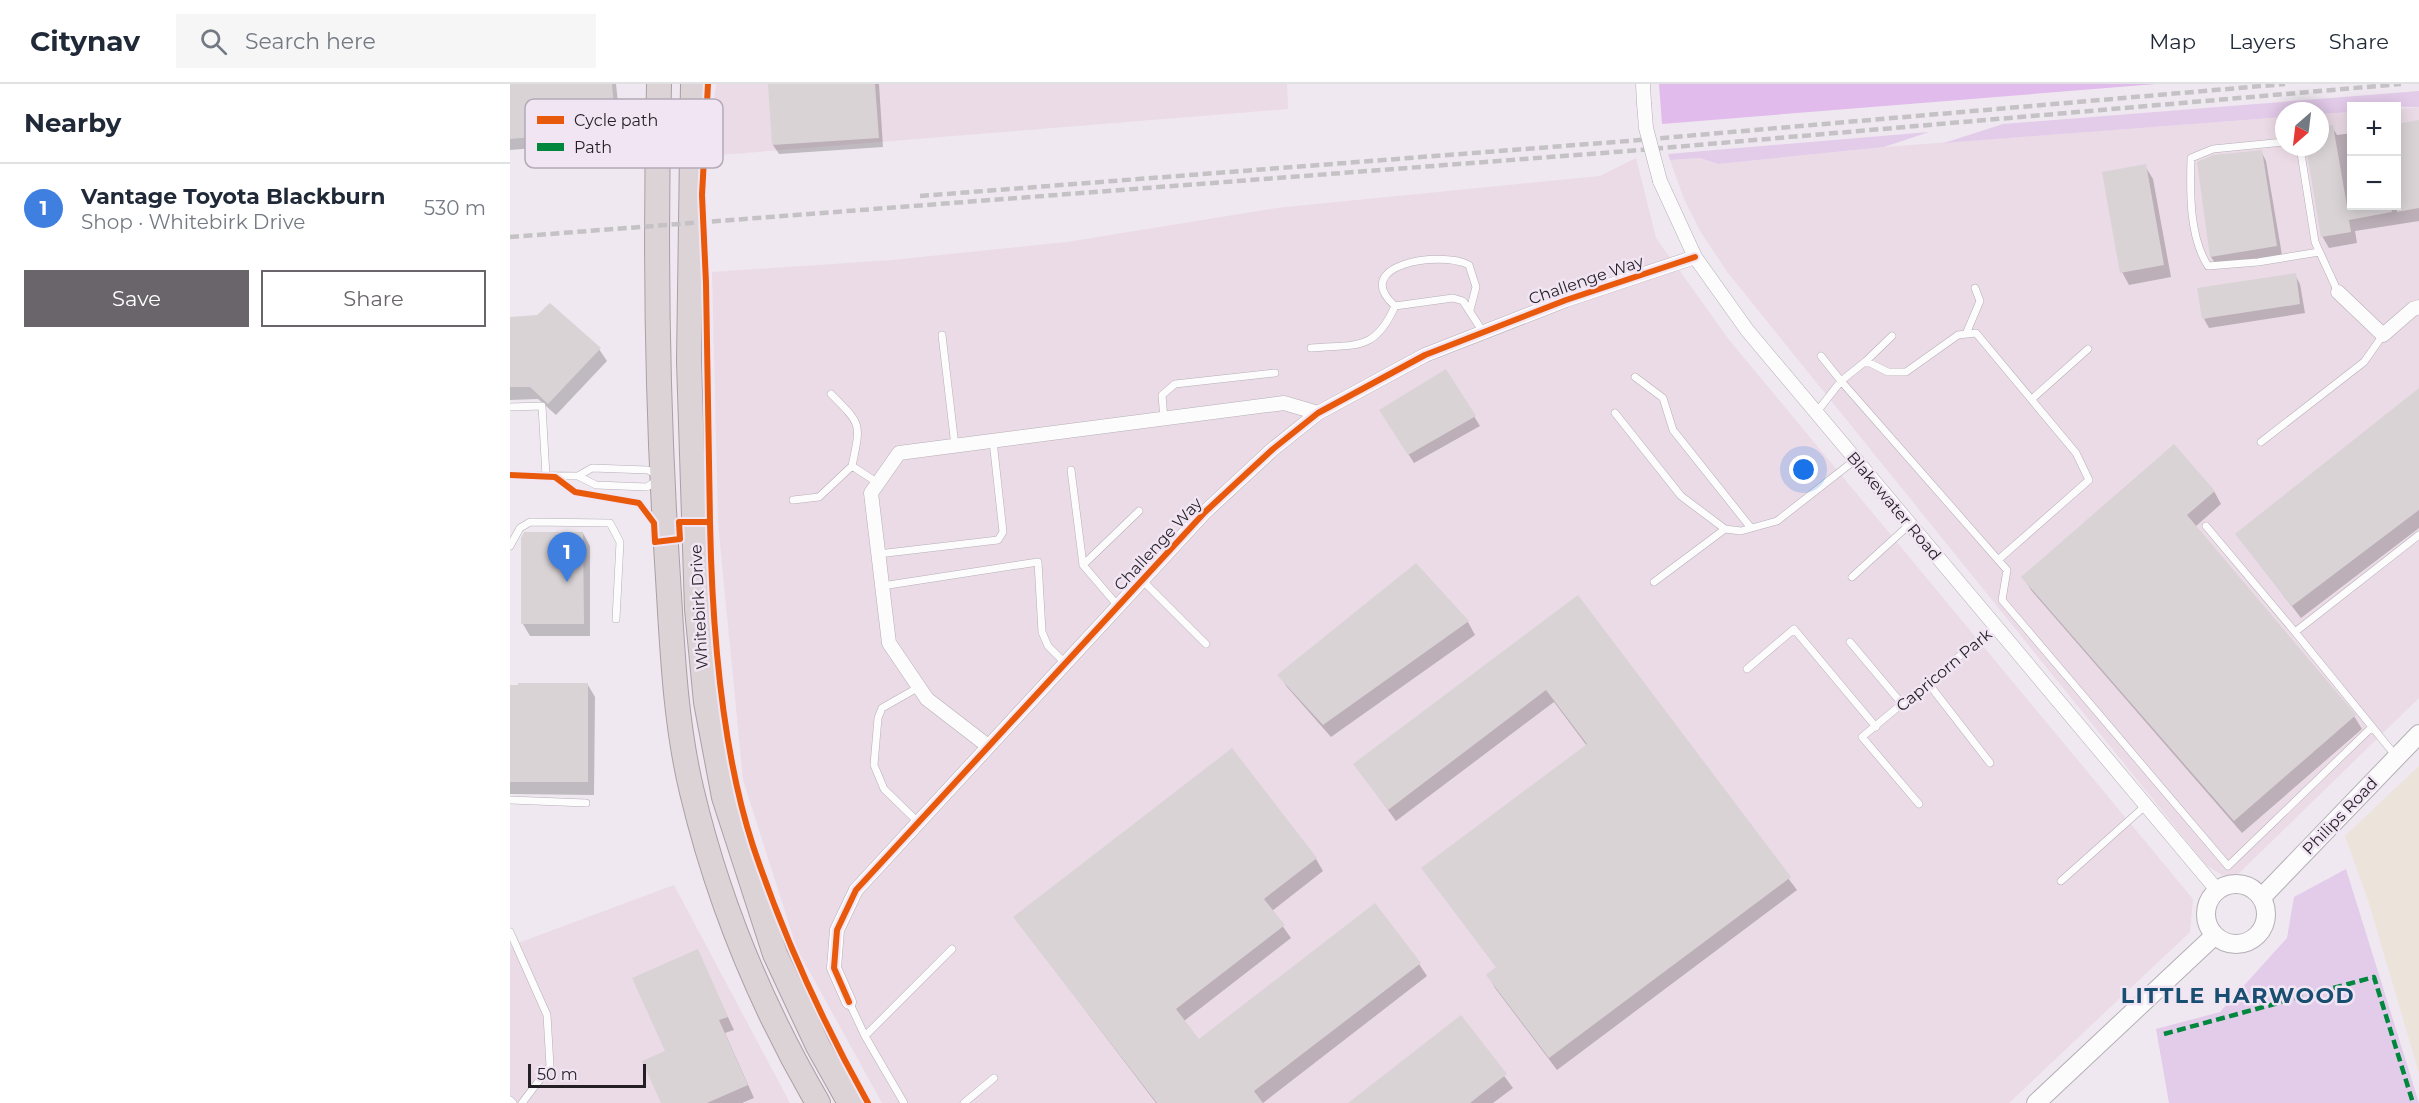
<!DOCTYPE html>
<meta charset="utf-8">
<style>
:root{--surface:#fff;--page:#f6f6f7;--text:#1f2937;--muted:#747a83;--line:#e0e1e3;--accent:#6a656b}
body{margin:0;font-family:Montserrat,sans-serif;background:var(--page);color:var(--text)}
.controls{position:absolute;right:18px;top:18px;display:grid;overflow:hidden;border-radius:0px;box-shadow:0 3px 15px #0003}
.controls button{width:54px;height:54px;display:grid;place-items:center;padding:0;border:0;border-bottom:2px solid var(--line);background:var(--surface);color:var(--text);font:30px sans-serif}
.compass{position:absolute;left:1765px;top:18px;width:54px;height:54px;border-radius:50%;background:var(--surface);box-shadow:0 3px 15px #0003;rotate:208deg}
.scale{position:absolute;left:18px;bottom:15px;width:118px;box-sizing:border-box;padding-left:6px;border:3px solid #231f24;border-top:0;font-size:16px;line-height:21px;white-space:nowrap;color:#231f24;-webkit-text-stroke:4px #f1e5f4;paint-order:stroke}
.you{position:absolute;left:1294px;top:386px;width:21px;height:21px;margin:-15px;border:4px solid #fff;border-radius:50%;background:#1a73e8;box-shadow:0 0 0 9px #1a73e833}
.badge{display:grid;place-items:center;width:39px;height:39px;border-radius:50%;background:var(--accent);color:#fff;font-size:20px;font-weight:700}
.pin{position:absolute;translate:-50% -50px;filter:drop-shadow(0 2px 3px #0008)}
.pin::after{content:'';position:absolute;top:32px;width:21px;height:18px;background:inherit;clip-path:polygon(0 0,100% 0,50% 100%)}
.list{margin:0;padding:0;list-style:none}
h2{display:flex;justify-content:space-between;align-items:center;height:78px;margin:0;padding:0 24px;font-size:26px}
h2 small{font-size:20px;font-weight:400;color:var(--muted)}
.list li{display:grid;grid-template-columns:39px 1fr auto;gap:18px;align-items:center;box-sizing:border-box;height:90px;padding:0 24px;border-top:2px solid var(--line)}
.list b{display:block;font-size:22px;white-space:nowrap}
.list p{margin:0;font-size:20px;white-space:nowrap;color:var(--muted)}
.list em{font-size:20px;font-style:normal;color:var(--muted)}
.actions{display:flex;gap:12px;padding:18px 24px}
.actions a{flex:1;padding:14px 0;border:2px solid var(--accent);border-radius:0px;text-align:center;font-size:21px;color:var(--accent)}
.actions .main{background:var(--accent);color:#fff}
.icon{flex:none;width:33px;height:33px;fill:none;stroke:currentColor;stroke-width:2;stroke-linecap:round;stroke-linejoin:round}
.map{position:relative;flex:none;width:1909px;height:1019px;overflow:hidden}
header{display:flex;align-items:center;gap:36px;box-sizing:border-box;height:84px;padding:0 30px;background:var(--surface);border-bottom:2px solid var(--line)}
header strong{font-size:28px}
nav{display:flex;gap:33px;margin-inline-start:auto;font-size:21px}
.search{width:420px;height:54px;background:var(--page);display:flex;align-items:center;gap:15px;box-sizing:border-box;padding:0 21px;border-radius:0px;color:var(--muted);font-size:22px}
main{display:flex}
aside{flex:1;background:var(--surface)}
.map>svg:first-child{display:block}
</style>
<header>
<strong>Citynav</strong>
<div class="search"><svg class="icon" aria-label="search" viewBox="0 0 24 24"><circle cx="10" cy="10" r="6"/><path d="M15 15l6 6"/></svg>Search here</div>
<nav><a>Map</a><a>Layers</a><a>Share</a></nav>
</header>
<main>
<aside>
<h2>Nearby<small></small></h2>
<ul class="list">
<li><span class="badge" style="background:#3f7fe0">1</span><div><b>Vantage Toyota Blackburn</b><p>Shop · Whitebirk Drive</p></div><em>530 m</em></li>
</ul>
<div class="actions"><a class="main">Save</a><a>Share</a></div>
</aside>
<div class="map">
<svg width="1909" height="1019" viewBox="0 0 1909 1019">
<rect width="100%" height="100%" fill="#efe8f0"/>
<path fill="#ebdbe6" d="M206,0H777L778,25L197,72Z
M1909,23V614L1724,794L1715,793L1696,781L1218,189L1190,147L1174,115L1160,76L1190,74L1208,80L1374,63L1774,33V63H1810V30L1841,28L1842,122H1886L1887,25Z
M1126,74L1146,154L1220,257L1683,815L1680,848L1499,1019H372L287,865L233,696L208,439L202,188L382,176L557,158L766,124L1090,92Z
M164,801L280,1019H0V862Z"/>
<path fill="#ece3db" d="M1909,682V989L1858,816L1835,752Z"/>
<path fill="#e3cbea" d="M1909,7V23L1842,22L1841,28L1810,30V27H1774V33L1434,59L1493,40Z
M1419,48L1374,63L1208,80L1190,74L1160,76L1158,70Z
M1836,785L1909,1019H1659L1646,945L1710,928L1777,854L1784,813Z"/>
<path fill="#e1bbeb" d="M1149,0H1646L1152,40Z"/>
<path fill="#0003" d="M0,0H106L112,57L0,66Z
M259,0H369L373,63L269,70L263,61Z
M1909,38V137L1845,147L1847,159L1819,164L1812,152L1797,63H1810V45L1822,43L1827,51L1842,49V122H1886V41Z
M1751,67L1756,77L1772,171L1707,182L1701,173Z
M1635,82L1643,95L1661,193L1619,201L1612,188Z
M1785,191L1790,200L1795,229L1699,244L1694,235Z
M0,234L89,265L97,277L46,331L28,315L0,316Z
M936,287L970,342L904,379L876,335Z
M1909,306V444L1791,534L1727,451Z
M1704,407L1711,420L1685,443L1844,632L1852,645L1732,749L1521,506L1513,493Z
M73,449L80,462V552H20L13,540Z
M906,481L958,538L965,551L821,653L777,603L769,591Z
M1068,514L1287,806L1047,986L985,904L978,891L987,884L913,785L1077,662L1044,618L886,737L845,681Z
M78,601L85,613L84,711L0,710V603Z
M806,775L813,787L762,827L781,854L674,937L689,957L909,880L917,892L753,1019H646L505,834Z
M187,867L224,946L215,949L244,1014L232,1019H152L157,968Z
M951,934L1003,1004L983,1019H840Z"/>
<path fill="#d9d3d5" d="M0,0H102L106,46L0,55Z
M258,0H365L369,54L262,61Z
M1909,36V124L1887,128V40Z
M1823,41L1837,122H1881L1882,128L1839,136L1841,148L1811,153L1796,63H1810V43Z
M1752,66L1767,162L1700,173L1687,78L1703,71Z
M1636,80L1654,181L1610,189L1592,88Z
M1786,189L1790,220L1692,235L1687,204Z
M40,219L91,264L38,320L20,303H0V233L27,231Z
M936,285L966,332L898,371L869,326Z
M1909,304V426L1782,522L1725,450Z
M1664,360L1705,407L1677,431L1846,631L1724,737L1511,493Z
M14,448H73L74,540H11V454Z
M906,479L959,537L813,641L767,591Z
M1068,511L1281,793L1039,974L976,891L986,883L911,784L1077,660L1036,606L878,726L843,680Z
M8,599H78V698H0V601H8Z
M722,664L807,774L754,815L775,841L666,925L689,955L865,819L911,879L744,1007L753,1019H647L503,833Z
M188,865L218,933L209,936L238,1001L197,1019H151L132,977L155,967L122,894Z
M951,931L997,990L960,1019H838Z"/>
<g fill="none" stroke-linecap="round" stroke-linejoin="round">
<g stroke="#b4afb5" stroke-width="8">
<path id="lane" d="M1774,58L1703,65L1681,74C1680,108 1679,152 1698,182L1748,178L1809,168
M1790,63L1805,158L1828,208
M885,222C839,181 930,166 959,181L966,203L960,226
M885,222L943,214L953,217L973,248
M1456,250L1470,217L1465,204
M432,251L445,362
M801,264C846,260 865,268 885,222
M1311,272L1331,297L1356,277L1378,288H1396L1448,251L1466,249L1566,369L1579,396L1488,476
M1356,277L1382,252
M1125,293L1153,314L1163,346L1241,444
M321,310C352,341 351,339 342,382L368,399
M1522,315L1578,265
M0,323L32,322L36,392
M1105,329L1171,412L1215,445
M1306,329L1331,297L1497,486L1492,516L1718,782L1862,643
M654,335L652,311L665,300L765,289
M1751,358L1854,278L1873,251
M561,386L573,481L608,522
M0,391L68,392L86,401L137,403L146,397
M68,392L82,384L138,386L147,391
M283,416L309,413L342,382
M1696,442L1785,548
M0,462L10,444L20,438L100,439L110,458L106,535
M368,470L488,456L493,448L483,357
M573,481L629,427
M1342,493L1399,441
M632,496L696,560
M1144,498L1215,445L1231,447L1267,437L1345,376
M372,502L528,478L532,548L538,562L555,579
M1340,558L1393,621
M1237,585L1284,545L1366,643
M1418,599L1480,679
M1885,671L1785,548L1909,451
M0,716L76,719
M1409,720L1352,653L1487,541
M408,738L374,705L364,681L368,634L372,624L409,603
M1551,797L1634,723
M0,848L37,931L40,982L12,1019
M339,918L355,952L394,1019
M355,952L442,865
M0,1016L3,1019
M454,1019L484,994"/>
</g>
<g stroke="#b4afb5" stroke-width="15">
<path id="street" d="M1133,0L1134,19
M1150,97L1185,173L1237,246L1707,806
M1828,208L1873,251L1903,225L1909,223
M478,662L417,615L379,559L361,409L389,369L774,319L808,329
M339,918L324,884L327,846L346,806L695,428L763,365L808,329L915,271L1056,216L1185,173"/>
</g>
<g stroke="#b4afb5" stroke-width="20">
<path id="secondary" d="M1696 830a30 30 0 1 1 60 0a30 30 0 1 1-60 0Z
M1752,813L1909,650
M1526,1019L1704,852"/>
</g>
<g stroke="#ab9fa4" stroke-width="26">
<path id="highway" d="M149,0C145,159 147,320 157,478C162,555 164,634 182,708C208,817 252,923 308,1019
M183,0L179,277L187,525L196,618L214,713L265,870L308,962L340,1019"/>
</g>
<use href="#lane" stroke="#fdfcfd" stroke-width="7"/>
<use href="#street" stroke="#fdfcfd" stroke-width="14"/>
<use href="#secondary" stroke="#fdfcfd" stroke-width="18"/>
<use href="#highway" stroke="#dcd3d6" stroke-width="24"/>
<path stroke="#c4c2c4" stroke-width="4.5" stroke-dasharray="9 4.5" stroke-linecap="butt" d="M410,112L1118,57L1775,0
M0,153L1118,67L1891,0"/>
<g stroke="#b4afb5" stroke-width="15" stroke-linecap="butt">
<path id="street-bridge" d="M1134,19L1136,44L1150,97"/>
</g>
<use href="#street-bridge" stroke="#fdfcfd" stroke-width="14"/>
<path stroke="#00873e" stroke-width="4.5" stroke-dasharray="9 4.5" stroke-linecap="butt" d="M1654,950L1864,893L1903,1019"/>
<g stroke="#f1e5f4" stroke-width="10">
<path id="cycleway" d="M198,0L192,111L196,199L200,438
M0,391L45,393L65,408L129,419L144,439L145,458L170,455L169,438H200C202,540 211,664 243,762C273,851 312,937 358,1019
M339,918L324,884L327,846L346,806L695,428L763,365L808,329L915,271L1056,216L1185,173"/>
</g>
<use href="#cycleway" stroke="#e8590c" stroke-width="6"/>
</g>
<g text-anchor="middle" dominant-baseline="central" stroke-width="5" stroke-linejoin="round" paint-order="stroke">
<g font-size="16" fill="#231f24" stroke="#f1e5f4">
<text transform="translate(1076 196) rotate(-19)">Challenge Way</text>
<text transform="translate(1384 422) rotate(50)">Blakewater Road</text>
<text transform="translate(648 460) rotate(-47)">Challenge Way</text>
<text transform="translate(189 523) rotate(-93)">Whitebirk Drive</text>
<text transform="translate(1434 586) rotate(-40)">Capricorn Park</text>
<text transform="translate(1830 732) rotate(-46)">Philips Road</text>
</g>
<g font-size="22" font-weight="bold" letter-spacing="1.5" fill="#184e70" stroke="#f1e5f4">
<text x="1728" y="911">LITTLE HARWOOD</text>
</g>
</g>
<rect x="15" y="15" width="198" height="69" rx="9" fill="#f1e5f4" stroke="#b3aab6" stroke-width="1.5"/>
<rect x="27" y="32" width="27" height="8" fill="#e8590c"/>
<rect x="27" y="59" width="27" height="8" fill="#00873e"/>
<g font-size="16" fill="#231f24">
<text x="64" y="42">Cycle path</text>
<text x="64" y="69">Path</text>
</g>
</svg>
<div class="controls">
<button>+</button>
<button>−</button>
</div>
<svg class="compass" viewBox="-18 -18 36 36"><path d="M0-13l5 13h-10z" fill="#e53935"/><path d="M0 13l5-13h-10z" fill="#747a83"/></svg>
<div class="scale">50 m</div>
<div class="you"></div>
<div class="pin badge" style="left:57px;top:498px;background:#3f7fe0">1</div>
</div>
</main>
